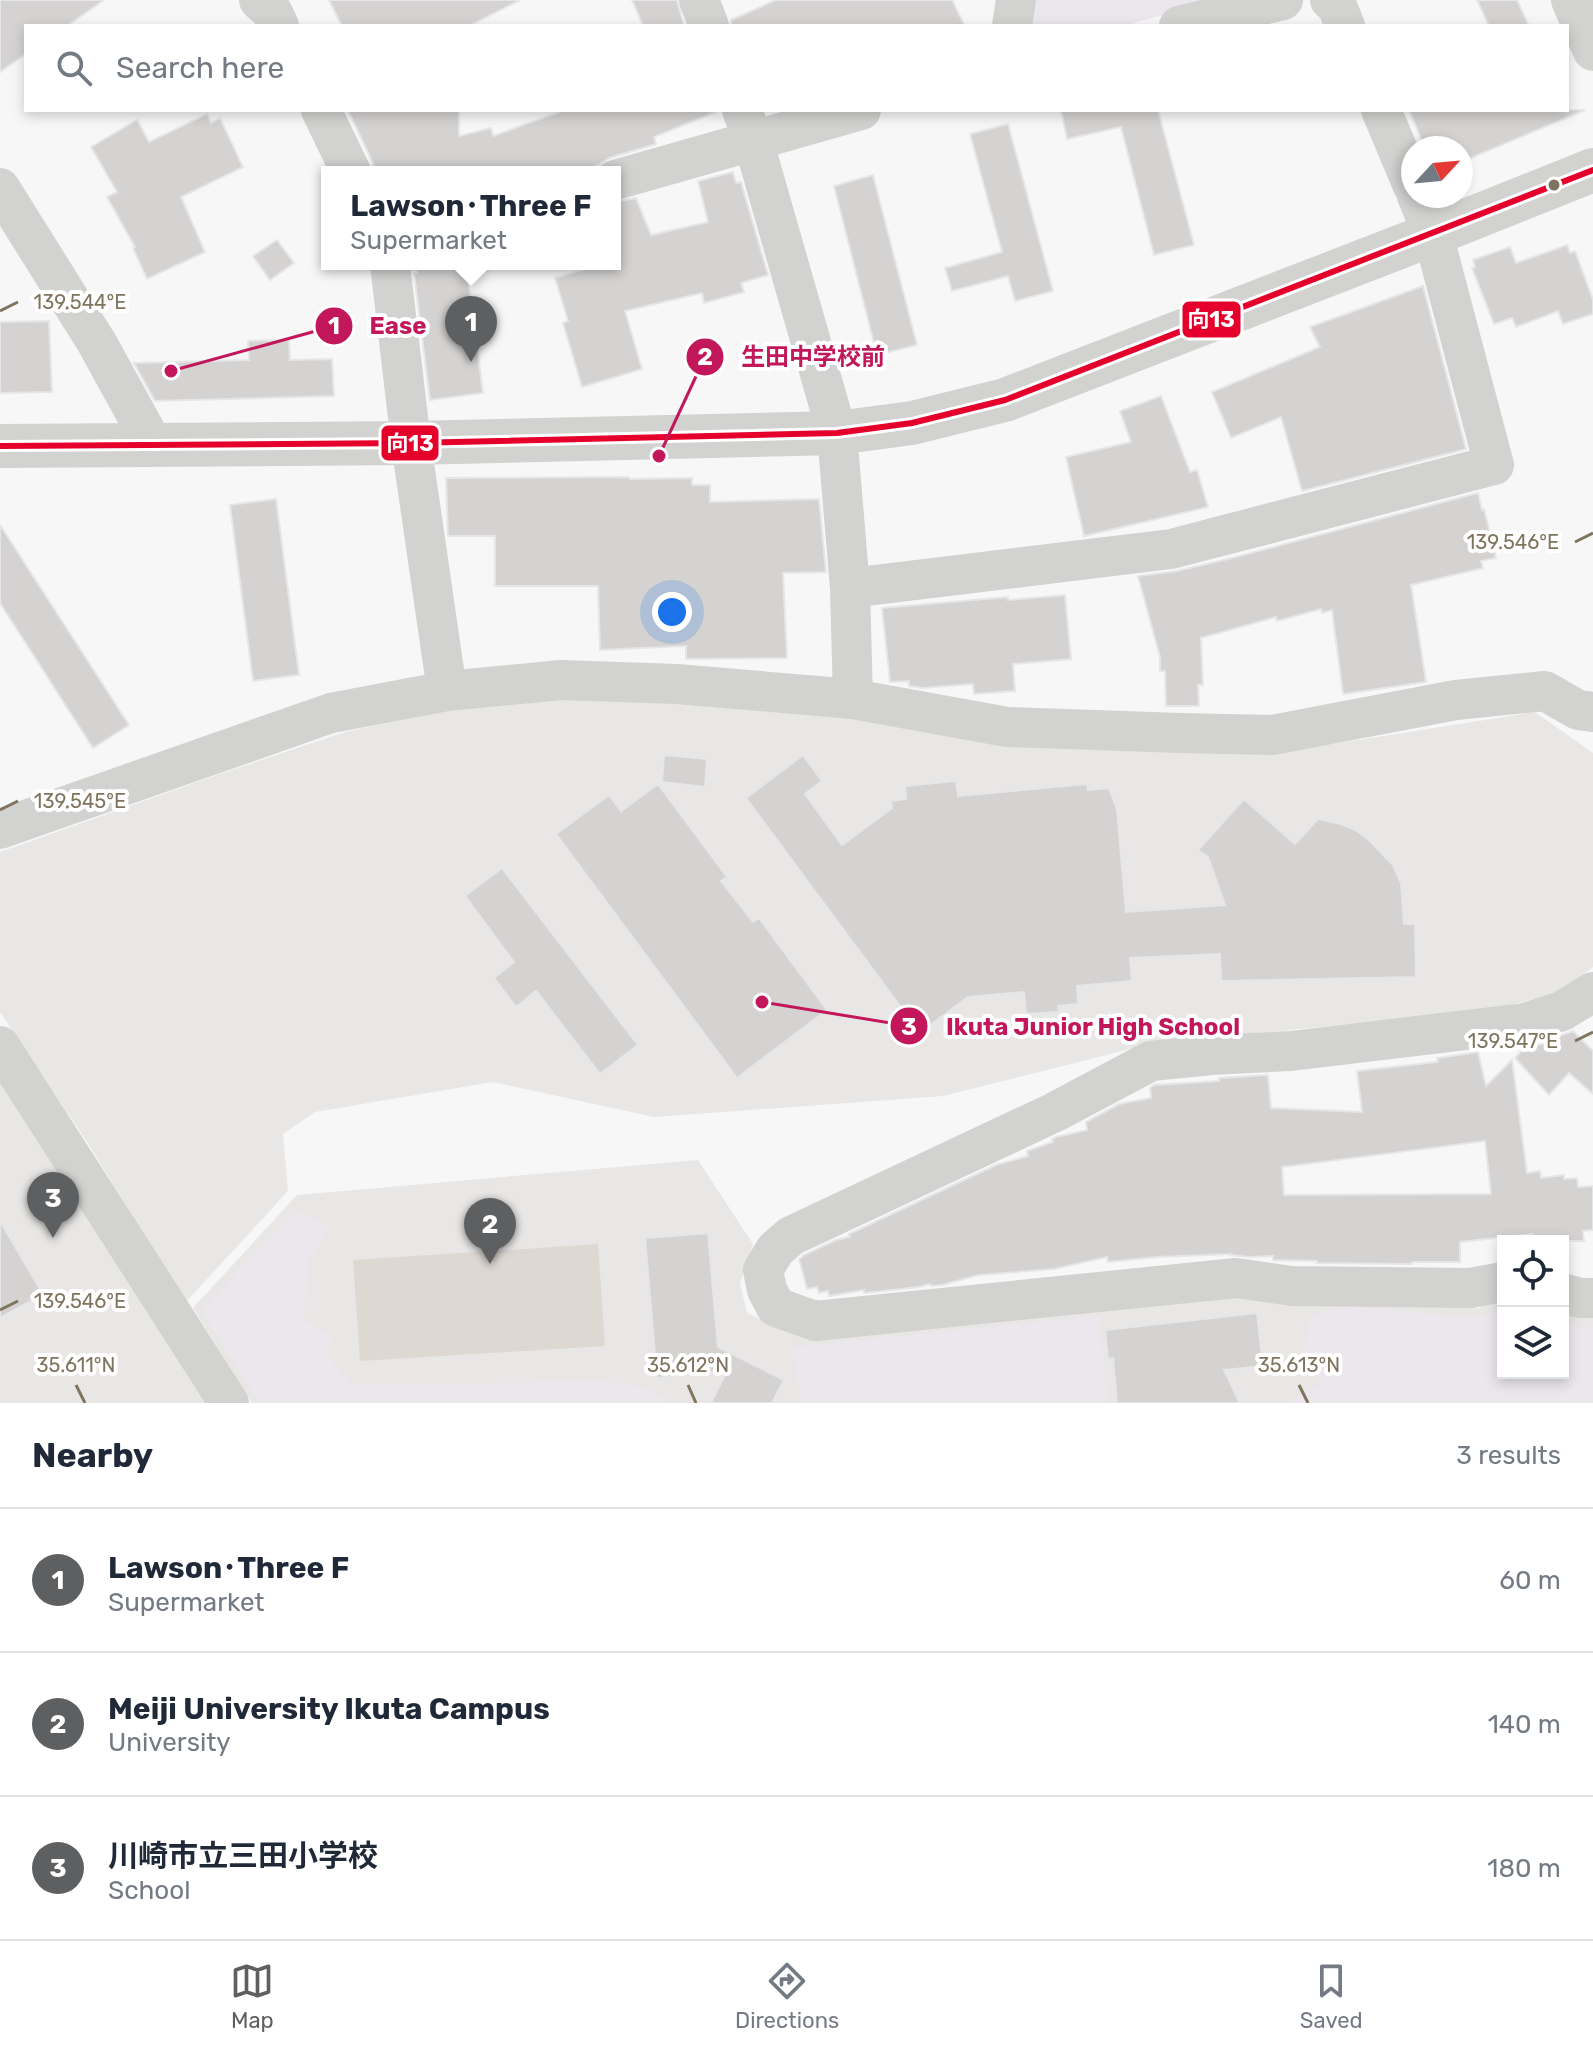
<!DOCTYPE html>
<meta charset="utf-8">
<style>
:root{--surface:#fff;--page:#f2f2f3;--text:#1f2937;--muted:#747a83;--line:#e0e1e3;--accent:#5d5f60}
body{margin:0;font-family:Rubik,"Noto Sans JP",sans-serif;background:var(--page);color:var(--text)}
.controls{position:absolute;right:24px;bottom:24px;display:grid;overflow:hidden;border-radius:0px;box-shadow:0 4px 12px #0003}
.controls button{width:72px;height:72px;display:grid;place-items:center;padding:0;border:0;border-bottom:2px solid var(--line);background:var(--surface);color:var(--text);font:40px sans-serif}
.compass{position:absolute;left:1401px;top:136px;width:72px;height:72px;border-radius:50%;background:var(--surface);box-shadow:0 4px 12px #0003;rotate:64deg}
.you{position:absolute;left:672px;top:612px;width:28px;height:28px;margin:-20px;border:6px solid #fff;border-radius:50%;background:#1a73e8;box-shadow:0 0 0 12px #1a73e833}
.badge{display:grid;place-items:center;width:52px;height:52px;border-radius:50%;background:var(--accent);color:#fff;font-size:26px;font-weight:700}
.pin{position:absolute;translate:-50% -66px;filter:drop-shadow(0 2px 4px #0008)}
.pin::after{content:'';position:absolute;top:42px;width:28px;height:24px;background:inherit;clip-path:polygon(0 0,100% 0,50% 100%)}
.popup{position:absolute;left:321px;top:166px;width:300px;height:104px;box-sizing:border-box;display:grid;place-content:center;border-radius:0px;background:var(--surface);filter:drop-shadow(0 2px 6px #0005);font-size:26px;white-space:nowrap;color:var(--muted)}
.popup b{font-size:30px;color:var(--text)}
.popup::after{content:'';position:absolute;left:50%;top:100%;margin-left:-16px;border:16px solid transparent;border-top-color:var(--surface)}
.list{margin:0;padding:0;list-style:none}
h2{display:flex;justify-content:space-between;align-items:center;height:104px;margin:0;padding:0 32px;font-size:34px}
h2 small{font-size:26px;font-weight:400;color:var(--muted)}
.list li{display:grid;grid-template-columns:52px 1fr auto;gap:24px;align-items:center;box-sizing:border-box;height:144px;padding:0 32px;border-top:2px solid var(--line)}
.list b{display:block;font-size:30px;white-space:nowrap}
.list p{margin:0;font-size:26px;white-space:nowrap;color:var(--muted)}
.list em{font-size:26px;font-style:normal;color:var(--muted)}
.icon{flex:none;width:44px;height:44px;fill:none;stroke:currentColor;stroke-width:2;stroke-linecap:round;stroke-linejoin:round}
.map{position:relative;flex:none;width:1593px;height:1403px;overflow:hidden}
.search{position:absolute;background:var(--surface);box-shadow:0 4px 12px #0003;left:24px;right:24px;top:24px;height:88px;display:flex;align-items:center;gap:20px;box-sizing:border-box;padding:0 28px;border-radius:0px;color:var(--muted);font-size:30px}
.sheet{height:536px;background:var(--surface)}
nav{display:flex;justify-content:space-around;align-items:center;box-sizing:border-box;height:112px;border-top:2px solid var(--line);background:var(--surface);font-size:22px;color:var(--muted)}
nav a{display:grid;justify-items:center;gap:4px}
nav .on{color:var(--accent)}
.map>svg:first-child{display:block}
</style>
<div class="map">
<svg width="1593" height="1403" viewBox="0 0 1593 1403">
<rect width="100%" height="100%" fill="#f7f7f8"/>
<path fill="#e8e7e6" d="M667,696L1268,754L1535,712L1593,753V967L1559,993L1490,1010L1150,1044L943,1096L654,1117L493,1082L315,1112L283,1134L288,1191L186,1302L87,1142L0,1012V852L214,776L345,732L480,703Z
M0,1074L213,1403H0Z
M698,1160L753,1244L740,1283L747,1313L798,1336L1245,1295L1317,1302L1480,1308V1299L1503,1295V1373H1563V1314L1571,1316L1593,1317V1403H252L193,1308L297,1195Z"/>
<path fill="#ebe7ed" d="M1024,0H1220L1122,26H1018Z
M297,1210L330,1228L308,1261L304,1320L332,1336L326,1355L353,1385H464L592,1380L646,1388L671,1403H259L202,1310Z
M1344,1306L1473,1318L1503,1310V1373H1563V1323L1581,1327H1593V1403H1285L1321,1384L1304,1352L1310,1317Z
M1098,1316L1108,1403H801L792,1347Z"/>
<path fill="#ddd8d2" d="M598,1244L605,1346L360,1361L353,1260Z"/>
<path fill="#d4d3d2" stroke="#e6e6e8" stroke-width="2" fill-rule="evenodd" d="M0,0H104L67,26H26V54L0,72Z
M329,0H520L469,26H342Z
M632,0H677L684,26H643Z
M776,0H952L965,26H731V20Z
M1477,0H1517L1529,26H1489Z
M348,110H459V136L491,128L493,136L565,110L718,111L654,137L656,144L609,158L598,165L579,172H377Z
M1061,110H1158L1194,245L1154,255L1121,127L1067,139Z
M1409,110H1585L1461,162V148H1425Z
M207,114L211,123L220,118L243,167L181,197L205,252L147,279L133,248L135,247L107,197L117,192L91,147L137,120L149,142Z
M1008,124L1053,291L1015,301L1008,276L952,291L945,268L1002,252L970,134Z
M733,172L736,183L741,182L768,275L741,283L744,292L704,303L702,293L625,311L642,369L582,387L563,323L568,321L555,278L602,264H615V202L636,198L651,235L708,222L698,181Z
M873,175L917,345L877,355L834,186Z
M277,240L294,263L270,280L253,256Z
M1567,245L1570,253L1575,251L1593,300V314L1563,324L1558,311L1516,327L1512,318L1494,324L1472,268L1475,267L1473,260L1510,247L1516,263Z
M415,264H466L483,393L430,400L414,273H417Z
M1423,286L1466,449L1302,491L1281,417L1231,438L1212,392L1320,347L1310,327Z
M49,321L52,392L0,393V322Z
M289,340L290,360L332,359L334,396L155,401L134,363L249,360L248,341Z
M1161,396L1190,472L1197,470L1208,507L1084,536L1066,457L1131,442L1120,411Z
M629,477L630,479L692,478V485H710V502L819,499L826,572L783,573L787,658L686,659V646L600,650L598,586H495V536H448L446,478Z
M1478,493L1482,510L1484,509L1496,558L1481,561L1483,568L1411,585L1426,682L1343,694L1332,610L1322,613L1321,609L1277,621L1276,617L1201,638L1203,685H1198L1199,706H1166L1165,671H1160V657L1138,576L1177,571L1232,558Z
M276,499L299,675L253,681L230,505Z
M0,525L129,725L93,748L0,603Z
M1065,595L1071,659L1013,664L1015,691L974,694L973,684L922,688L909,686V681L890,682L882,608L1008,597V600Z
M664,755L707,759L705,787L662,782Z
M803,755L822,781L805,794L842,845L892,808L891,801L906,799L905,786L956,781L958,796L1087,784L1088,790L1109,788L1117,810L1126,912L1225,905L1208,857L1198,850L1244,799L1295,844L1318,819L1341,824L1357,831L1370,841L1393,865L1401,883L1404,924H1415L1416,977L1221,981L1220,954L1130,958L1132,981L1077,986L1078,1004L1058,1006L1059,1012L1026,1014L1024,992L968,997L920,1033L746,798Z
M658,784L727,877L721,881L753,922L759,918L827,1010L737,1078L556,834L609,795L621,811Z
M502,868L638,1045L600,1074L536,991L516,1007L494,978L514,962L465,896Z
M1573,1031L1593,1051V1094L1569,1073L1549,1095L1515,1058L1526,1046L1547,1043L1551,1039Z
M1478,1052L1486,1086L1512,1060L1527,1173L1540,1171L1541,1178L1564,1175V1179L1577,1178L1578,1187L1593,1186V1230L1583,1231L1584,1241H1534L1533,1234L1460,1242V1262H1412V1264L1317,1263V1261L1273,1260V1256L1249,1257L1231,1255V1254L1157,1257L1108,1262L1107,1257L1054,1269L979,1275L942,1285L931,1286L930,1284L919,1287L864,1293V1290L829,1296L828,1291L819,1293L817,1287L807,1289L799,1259L804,1255L836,1240L850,1237L849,1234L996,1165L1028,1156L1027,1151L1053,1142L1052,1139L1056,1137L1087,1130L1086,1122L1119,1104L1151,1098L1150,1088L1154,1085L1219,1081V1078L1268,1075L1271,1108L1362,1112L1357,1071L1438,1062L1437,1058ZM1485,1141L1491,1194L1284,1195L1282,1167Z
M0,1221L43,1294L0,1318Z
M708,1233L718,1347L784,1380L772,1403H711L727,1371L657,1378L645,1238Z
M1257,1313L1263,1366L1224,1370L1240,1403H1117L1113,1358L1108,1359L1105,1330Z"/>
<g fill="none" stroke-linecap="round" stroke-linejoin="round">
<path stroke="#d2d2d0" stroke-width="40" d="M259,0L273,13L279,26
M699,0L709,26
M1330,0L1337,6L1345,26
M1571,0L1593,51
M1012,26L1016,0
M1179,26L1283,0
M321,110L351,172
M742,110L753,140L837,433L850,588L853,699
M1381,110L1413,186
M615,180L861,110
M0,188L97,343L152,443
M390,264L411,443L447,691
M850,588L1171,549L1494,465L1433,234L1417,196
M0,829L331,713L447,691L561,680L677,684L853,699L1007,727L1181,733L1272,735L1456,700L1545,691L1578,710L1593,712
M0,1046L229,1403
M1503,1282L1470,1288L1292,1286L1236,1278L815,1321L776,1307L767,1290L763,1270L775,1250L791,1236L1055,1112L1151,1061L1211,1055L1291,1051L1525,1023L1562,1011L1593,992
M1563,1293L1580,1298H1593"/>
<path stroke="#d2d2d0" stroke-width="44" d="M0,446L411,443L837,433L912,423L1005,400L1433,234L1593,170"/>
<g stroke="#fff" stroke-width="12">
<path id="bus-1" d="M0,446L411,443L837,433L912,423L1005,400L1593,170"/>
</g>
<use href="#bus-1" stroke="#e4002b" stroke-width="6"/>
</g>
<path fill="none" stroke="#7f745d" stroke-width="3" d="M0,311L18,302M1575,542L1593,533M0,810L18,801M1575,1041L1593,1032M0,1310L18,1301M76,1385L85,1403M688,1385L696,1403M1299,1385L1308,1403"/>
<circle fill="#7f745d" stroke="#fff" stroke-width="3" cx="1554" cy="185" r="7"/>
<g font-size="20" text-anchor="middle" fill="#7f745d" stroke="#fff" stroke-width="8" stroke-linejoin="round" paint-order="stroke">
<text x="80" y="309">139.544°E</text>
<text x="1513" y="549">139.546°E</text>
<text x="80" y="808">139.545°E</text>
<text x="1513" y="1048">139.547°E</text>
<text x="80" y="1308">139.546°E</text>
<text x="76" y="1372">35.611°N</text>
<text x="688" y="1372">35.612°N</text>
<text x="1299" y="1372">35.613°N</text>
</g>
<path fill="none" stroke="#c2185b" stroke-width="3" d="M171 371L334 326M659 456L705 357M762 1002L909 1026"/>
<g fill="#c2185b" stroke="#fff" stroke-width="3">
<circle cx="171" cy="371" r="8"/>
<circle cx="659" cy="456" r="8"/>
<circle cx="762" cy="1002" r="8"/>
<circle cx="334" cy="326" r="20"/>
<circle cx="705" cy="357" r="20"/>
<circle cx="909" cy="1026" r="20"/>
</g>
<g font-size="24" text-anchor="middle" font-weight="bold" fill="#fff">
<text x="334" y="334">1</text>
<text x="705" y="365">2</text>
<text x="909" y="1035">3</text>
</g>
<g font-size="24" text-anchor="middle" font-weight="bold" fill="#c2185b" stroke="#fff" stroke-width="8" stroke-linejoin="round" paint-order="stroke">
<text x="398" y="334">Ease</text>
<text x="813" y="365">生田中学校前</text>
<text x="1093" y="1035">Ikuta Junior High School</text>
</g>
<g stroke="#fff" stroke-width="3">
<rect x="1181" y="300" width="61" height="39" rx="8" fill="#e4002b"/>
<rect x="380" y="424" width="60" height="38" rx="8" fill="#e4002b"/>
</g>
<g font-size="22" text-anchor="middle" font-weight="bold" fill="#fff">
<text x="1211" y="327">向13</text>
<text x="410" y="451">向13</text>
</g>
</svg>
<div class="controls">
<button><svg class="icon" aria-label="locate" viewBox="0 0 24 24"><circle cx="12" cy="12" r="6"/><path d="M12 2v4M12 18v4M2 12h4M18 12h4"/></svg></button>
<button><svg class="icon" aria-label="layers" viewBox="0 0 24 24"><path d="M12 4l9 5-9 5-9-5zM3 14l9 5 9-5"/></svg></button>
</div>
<svg class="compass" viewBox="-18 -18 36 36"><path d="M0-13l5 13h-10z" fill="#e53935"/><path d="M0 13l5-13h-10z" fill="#747a83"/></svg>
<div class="you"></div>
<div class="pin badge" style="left:471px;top:362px">1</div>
<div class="popup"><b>Lawson･Three F</b>Supermarket</div>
<div class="pin badge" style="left:490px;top:1264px">2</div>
<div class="pin badge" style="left:53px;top:1238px">3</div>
<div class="search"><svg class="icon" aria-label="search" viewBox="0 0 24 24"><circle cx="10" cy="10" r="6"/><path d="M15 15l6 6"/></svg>Search here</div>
</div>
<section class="sheet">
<h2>Nearby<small>3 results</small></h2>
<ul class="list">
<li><span class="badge">1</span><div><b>Lawson･Three F</b><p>Supermarket</p></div><em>60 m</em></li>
<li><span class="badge">2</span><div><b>Meiji University Ikuta Campus</b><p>University</p></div><em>140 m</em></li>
<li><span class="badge">3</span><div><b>川崎市立三田小学校</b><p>School</p></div><em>180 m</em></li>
</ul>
</section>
<nav>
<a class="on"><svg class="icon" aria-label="map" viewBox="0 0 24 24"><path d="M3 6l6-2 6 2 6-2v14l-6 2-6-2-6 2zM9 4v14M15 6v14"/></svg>Map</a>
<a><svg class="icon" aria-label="directions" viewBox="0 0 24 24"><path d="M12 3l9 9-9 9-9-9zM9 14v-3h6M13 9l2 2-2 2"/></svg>Directions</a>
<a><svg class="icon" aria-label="saved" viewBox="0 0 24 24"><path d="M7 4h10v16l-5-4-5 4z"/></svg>Saved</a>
</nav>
